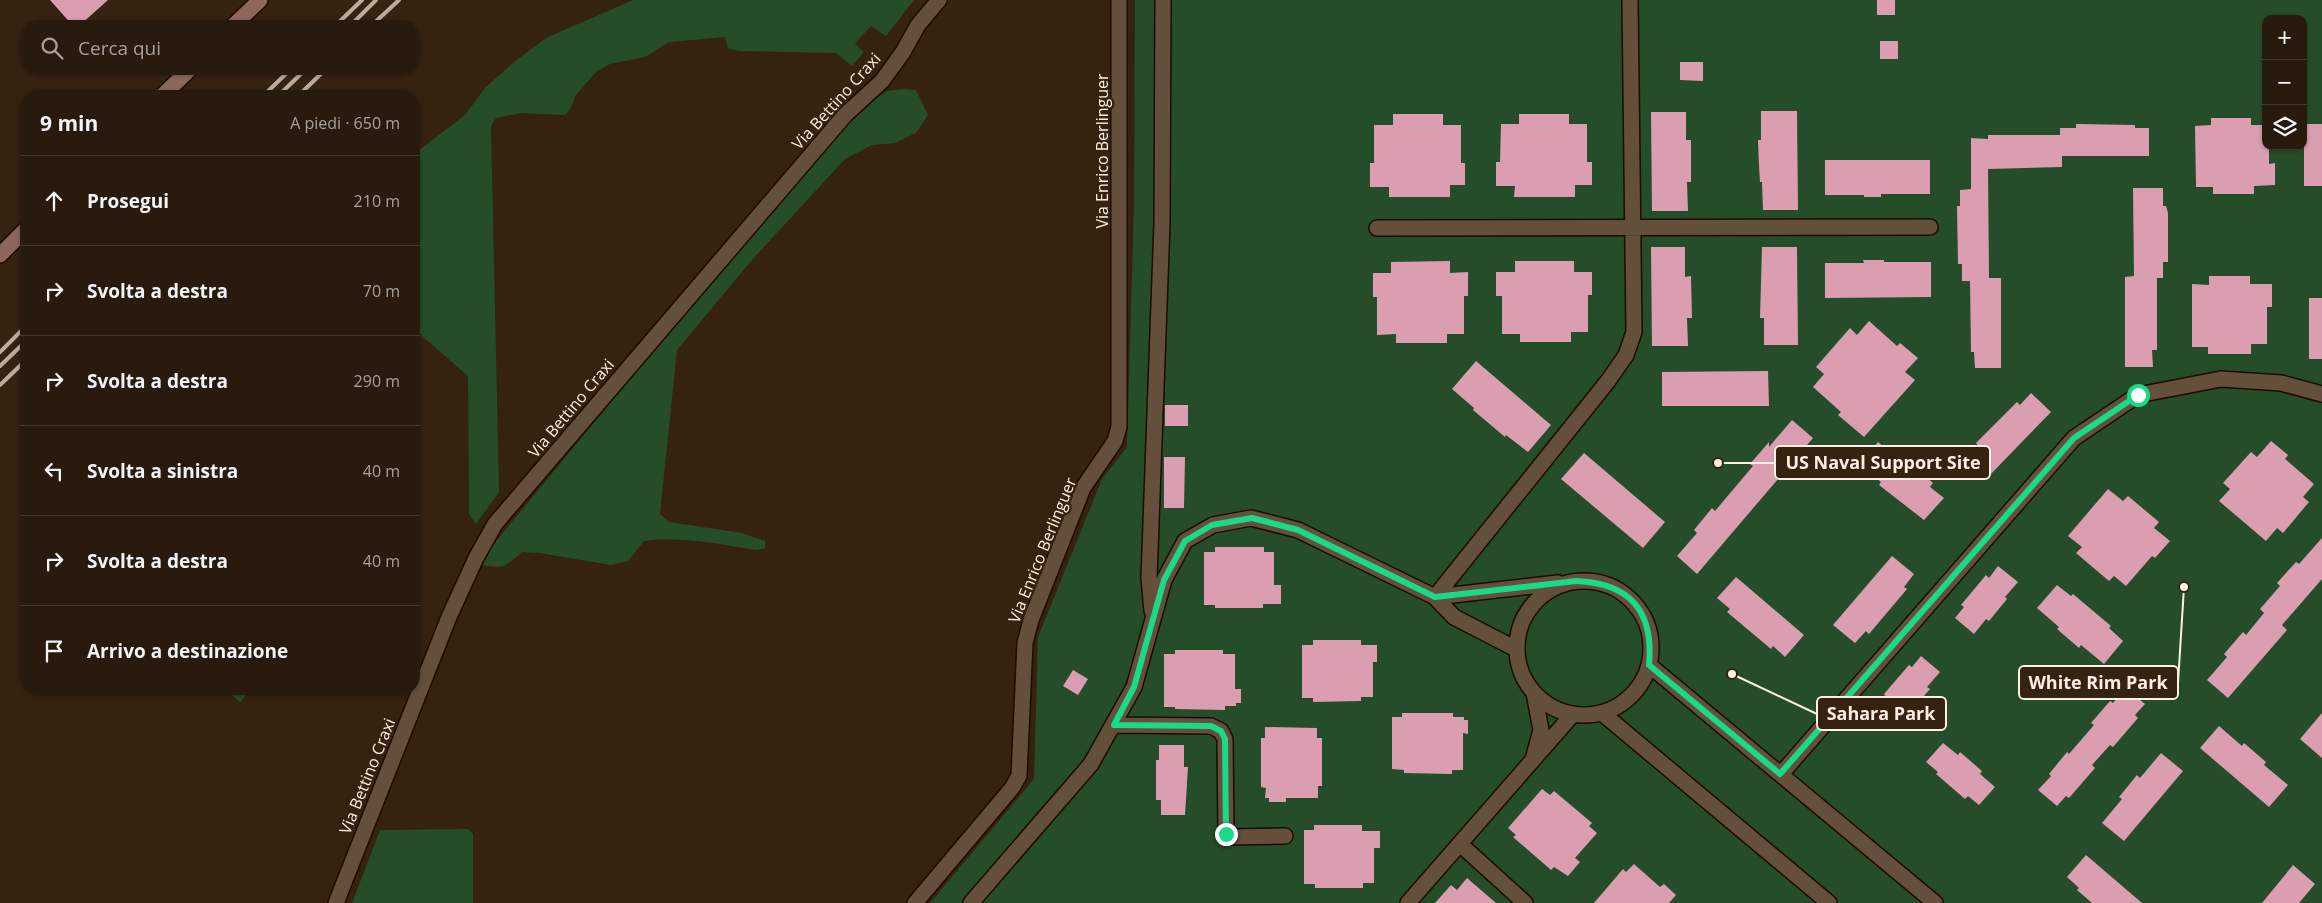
<!DOCTYPE html>
<html lang="it">
<meta charset="utf-8">
<style>
:root{--surface:#281a0d;--page:#302316;--text:#f1f3f6;--muted:#a5a19d;--line:#44382e}
body{margin:0;font-family:"Open Sans",sans-serif;background:var(--page);color:var(--text)}
.controls{position:absolute;right:15px;top:15px;display:grid;overflow:hidden;border-radius:10px;box-shadow:0 1px 4px #0004}
.controls button{width:45px;height:45px;display:grid;place-items:center;padding:0;border:0;border-bottom:1px solid var(--line);background:var(--surface);color:var(--text);font:25px sans-serif}
.stop{position:absolute;width:15px;height:15px;margin:-11px;border:4px solid #1ad988;border-radius:50%;background:#fff}
.stop.end{background:#1ad988;border-color:#fff;box-shadow:0 1px 5px #0008}
.list{margin:0;padding:0;list-style:none}
h2{display:flex;justify-content:space-between;align-items:center;height:65px;margin:0;padding:0 20px;font-size:21px}
h2 small{font-size:16px;font-weight:400;color:var(--muted)}
.list li{display:grid;grid-template-columns:32px 1fr auto;gap:15px;align-items:center;box-sizing:border-box;height:90px;padding:0 20px;border-top:1px solid var(--line)}
.list b{display:block;font-size:19px;white-space:nowrap}
.list em{font-size:16px;font-style:normal;color:var(--muted)}
.icon{flex:none;width:28px;height:28px;fill:none;stroke:currentColor;stroke-width:2;stroke-linecap:round;stroke-linejoin:round}
.map{position:relative;flex:none;width:2322px;height:903px;overflow:hidden}
.search{position:absolute;background:var(--surface);box-shadow:0 1px 4px #0004;left:20px;top:20px;width:400px;height:55px;display:flex;align-items:center;gap:12px;box-sizing:border-box;padding:0 18px;border-radius:20px;color:var(--muted);font-size:19px}
.panel{position:absolute;background:var(--surface);box-shadow:0 1px 4px #0004;left:20px;top:90px;width:400px;height:605px;border-radius:20px}
.map>svg:first-child{display:block}
</style>
<div class="map">
<svg width="2322" height="903" viewBox="0 0 2322 903">
<rect width="100%" height="100%" fill="#352211"/>
<path fill="#264d29" fill-rule="evenodd" d="M633,0H914L886,36L871,26L855,44L864,52L852,66L836,53L739,51L728,48L725,37L669,42L645,57L610,64L596,72L576,95L570,109L565,115L521,113L496,118L491,126L499,492L476,524L469,514L468,376L414,329V154L465,115L485,88L514,62L546,38Z
M1135,0H2322V903H930L1034,779L1038,637L1102,479L1127,447L1134,202ZM2266,19H2303V146H2266Z
M904,89L916,90L928,115L916,133L895,143L872,145L845,159L751,261L677,350L660,514L669,522L742,533L765,541V548L757,550C718,544 682,536 644,541L628,561L611,565L539,553L522,552C504,567 507,569 482,565L487,552L511,523L683,315L862,107L887,91Z
M225,689H252L240,702Z
M468,829L473,834V903H352L380,830Z"/>
<path fill="#da9eb0" d="M50,0H108L79,26H73Z
M1877,0H1895V15H1877Z
M1880,41H1898V59H1880Z
M1680,62H1703V81L1680,80Z
M1761,111H1797L1798,210H1763L1762,182H1760L1759,166L1758,140H1761Z
M1651,112H1686V140H1691V182H1687L1688,211H1652Z
M1393,114H1443V125H1461V163H1465V185H1450V197H1389V187H1370V163H1374V125H1393Z
M1519,114H1569V124H1587V162H1592V185H1575V197H1514L1515,186H1496V162H1500L1501,124H1519Z
M2211,118H2251V125H2266V146H2269V164L2275,163V185L2254,186V194H2213V187H2196L2195,126L2211,125Z
M2076,124L2135,125V128H2149V156H2062V167L1988,169L1989,278H2001V368H1975L1974,352H1971L1970,281H1962V264H1958L1957,206H1960V190L1971,189V138L1988,139V135H2060V128H2076Z
M2304,124H2322V186H2304Z
M1825,160H1930V194H1881V197H1864V195H1825Z
M2133,188H2163V206H2166L2168,213V262H2163V278H2157V350H2152L2153,367H2125V277L2134,276Z
M1651,247H1685V277L1691,276L1692,318H1687L1688,346H1652Z
M1762,247H1797L1798,345H1764V318H1760Z
M1863,260H1884V262H1931V297L1825,298V263H1864Z
M1450,261V273L1468,272V296H1464V334H1447V343H1396V334L1377,335V297H1373V273H1391V262Z
M1515,261H1574V272H1592V295H1588V332H1571V342H1520V334H1502V296H1496V272H1515Z
M2209,276H2250V284H2272V307H2267V344H2251V354H2208V347H2192V284L2209,285Z
M2309,298H2322V359H2309Z
M1869,321L1897,346L1900,343L1918,358L1905,372L1915,380L1864,437L1838,415L1841,412L1813,387L1824,374L1816,367L1850,328L1857,335Z
M1476,361L1551,425L1528,452L1506,435L1505,437L1473,410L1474,408L1452,389Z
M1768,371L1769,406H1662V372Z
M2031,393L2051,412L1988,477L1967,457L1978,446L1976,443L2017,402L2020,405Z
M1165,405H1188V426H1165Z
M1792,420L1813,438L1697,574L1677,556L1697,533L1694,530L1712,508L1715,511L1753,466L1750,464L1769,442V447Z
M2271,441L2288,455L2285,459L2314,484L2303,497L2309,502L2283,533L2277,528L2266,541L2219,501L2230,489L2223,483L2251,452L2257,457Z
M1878,442L1892,454L1895,450L1933,483L1930,487L1944,498L1924,520L1879,485L1881,482L1859,464Z
M1584,453L1665,522L1643,548L1561,479Z
M1164,457H1185L1184,508H1164Z
M2108,489L2123,501L2128,496L2159,522L2154,528L2170,541L2155,558L2152,556L2126,586L2114,576L2109,581L2076,553L2082,547L2068,536Z
M2322,538V579L2282,625L2287,630L2228,698L2207,680L2227,657L2224,654L2243,632L2246,635L2264,613L2260,609L2280,586L2277,583L2296,562L2299,564Z
M1215,547H1264V552H1274V585H1281V604H1263V608H1215V605H1204V552H1215Z
M1892,556L1914,574L1904,587L1907,589L1869,634L1866,631L1855,643L1833,625Z
M1998,566L2018,582L2005,597L2007,599L1989,621L1986,619L1974,634L1955,618L1964,607L1961,605L1986,575L1989,578Z
M1736,577L1804,635L1785,657L1773,646L1771,649L1727,612L1730,609L1717,598Z
M2057,585L2071,596L2073,594L2111,626L2109,628L2123,641L2104,664L2081,645L2079,648L2057,629L2059,627L2037,608Z
M1313,640H1361V645H1377V662H1373V697H1361V701L1313,702V698H1302V645H1313Z
M1175,650H1223V654H1235V689H1241V703H1236V706H1225V710L1175,709V707H1164V654H1175Z
M1921,656L1940,672L1927,687L1930,689L1910,712L1907,710L1895,724L1877,708L1886,697L1884,694L1909,665L1912,667Z
M1073,670L1088,679L1078,695L1063,686Z
M2126,688L2145,704L2135,715L2138,718L2113,747L2110,745L2092,765L2095,768L2069,798L2066,796L2057,806L2038,790L2051,776L2049,774L2067,752L2069,754L2094,725L2091,723L2110,701L2113,703Z
M1402,713H1453V717H1464V720H1468V734L1463,733V770H1452V774L1404,773V770L1392,769V717H1402Z
M2322,713V758L2300,739Z
M2219,726L2242,746L2244,743L2266,762L2264,765L2288,785L2269,807L2200,748Z
M1265,727L1317,728V738H1322V786H1318V798H1286V802H1269V798H1265L1266,788L1261,787V738H1265Z
M1943,743L1958,755L1960,752L1982,771L1980,774L1995,787L1979,805L1968,796L1965,799L1936,774L1938,772L1926,762Z
M1159,745H1184V767H1188L1185,815H1161V800H1156V760H1159Z
M2161,753L2183,771L2124,841L2102,823L2122,799L2119,797L2137,775L2140,778Z
M1542,789L1550,795L1554,791L1592,823L1589,826L1597,833L1575,858L1580,862L1568,876L1554,867L1551,870L1513,837L1516,835L1508,828Z
M1314,825H1362V831H1380V848H1374V883H1363V888H1315V884H1304V830H1314Z
M2086,855L2142,903H2092L2077,890L2079,888L2067,877Z
M1634,864L1660,887L1664,884L1676,895L1669,903H1594L1623,869L1626,872Z
M2293,865L2315,884L2299,903H2262Z
M1467,878L1496,903H1435L1451,885L1457,890Z"/>
<g fill="none" stroke-linecap="round" stroke-linejoin="round">
<g stroke="#1c0b00" stroke-width="18">
<path id="street" d="M1377,228L1930,227
M1517 648a67 67 0 1 1 134 0a67 67 0 1 1-134 0Z
M1435,597L1608,381L1626,355L1634,332L1630,0
M1435,597L1558,583
M1152,611L1149,578L1162,223L1163,0
M1649,665L1935,903
M1534,693L1541,730L1534,756
M1602,713L1829,903
M1114,725L1211,726L1221,731L1225,739L1226,834L1230,837L1285,836
M1781,774L2074,438L2138,395L2221,379L2281,383L2322,394
M1460,844L1525,903
M336,903L449,617L476,558L495,524L845,115L882,81L903,52L918,25L939,0
M915,903L1012,788L1019,776L1025,643L1031,620L1083,488L1115,441L1119,427V0
M971,903L1091,764L1134,687L1164,580L1185,541L1213,525L1251,518L1298,530L1435,597L1454,617L1516,649
M1408,903L1573,714"/>
</g>
<g stroke="#1c0b00" stroke-width="18">
<path id="secondary" d="M233,26L260,0
M162,96L190,69
M0,255L26,229"/>
</g>
<use href="#street" stroke="#644e3c" stroke-width="15"/>
<use href="#secondary" stroke="#8d675b" stroke-width="15"/>
<path stroke="#bbab9f" stroke-width="4" d="M335,26L362,0
M350,26L376,0
M371,26L399,0
M263,96L291,69
M278,96L306,69
M298,96L326,69
M0,352L26,326
M0,366L26,341
M0,385L26,360"/>
</g>
<g fill="none" stroke-linecap="round" stroke-linejoin="round">
<path stroke="#1ad988" stroke-width="6" d="M1226,834L1225,739L1221,731L1211,726L1114,725L1134,687L1164,580L1185,541L1212,525L1252,518L1298,530L1435,597L1576,581C1630,583 1654,611 1649,665L1780,774L2074,438L2138,395"/>
</g>
<g text-anchor="middle" dominant-baseline="central" stroke-width="5" stroke-linejoin="round" paint-order="stroke">
<g font-size="16" fill="#fdefe5" stroke="#352211">
<text transform="translate(836 101) rotate(-48)">Via Bettino Craxi</text>
<text transform="translate(1102 151) rotate(-90)">Via Enrico Berlinguer</text>
<text transform="translate(571 408) rotate(-50)">Via Bettino Craxi</text>
<text transform="translate(1042 550) rotate(-68)">Via Enrico Berlinguer</text>
<text transform="translate(367 776) rotate(-68)">Via Bettino Craxi</text>
</g>
</g>
<path fill="none" stroke="#fdefe5" stroke-width="2" d="M1718 463L1775 463M2184 587L2178 683M1732 674L1817 714"/>
<g fill="#fdefe5" stroke="#352211" stroke-width="2">
<circle cx="1718" cy="463" r="5"/>
<circle cx="2184" cy="587" r="5"/>
<circle cx="1732" cy="674" r="5"/>
</g>
<g fill="#352211" stroke="#fdefe5" stroke-width="2">
<rect x="1775" y="446" width="215" height="33" rx="5"/>
<rect x="2019" y="666" width="159" height="33" rx="5"/>
<rect x="1817" y="697" width="129" height="33" rx="5"/>
</g>
<g font-size="18" text-anchor="middle" font-weight="bold" fill="#fdefe5">
<text x="1883" y="469">US Naval Support Site</text>
<text x="2098" y="689">White Rim Park</text>
<text x="1881" y="720">Sahara Park</text>
</g>
</svg>
<div class="controls">
<button>+</button>
<button>−</button>
<button><svg class="icon" aria-label="layers" viewBox="0 0 24 24"><path d="M12 4l9 5-9 5-9-5zM3 14l9 5 9-5"/></svg></button>
</div>
<div class="stop" style="left:2138px;top:395px"></div>
<div class="stop end" style="left:1226px;top:834px"></div>
<div class="search"><svg class="icon" aria-label="search" viewBox="0 0 24 24"><circle cx="10" cy="10" r="6"/><path d="M15 15l6 6"/></svg>Cerca qui</div>
<section class="panel">
<h2>9 min<small>A piedi · 650 m</small></h2>
<ul class="list">
<li><svg class="icon" aria-label="ahead" viewBox="0 0 24 24"><path d="M12 20V5M6 11l6-6 6 6"/></svg><div><b>Prosegui</b></div><em>210 m</em></li>
<li><svg class="icon" aria-label="right" viewBox="0 0 24 24"><path d="M7 20v-9h11M14 6l5 5-5 5"/></svg><div><b>Svolta a destra</b></div><em>70 m</em></li>
<li><svg class="icon" aria-label="right" viewBox="0 0 24 24"><path d="M7 20v-9h11M14 6l5 5-5 5"/></svg><div><b>Svolta a destra</b></div><em>290 m</em></li>
<li><svg class="icon" aria-label="left" viewBox="0 0 24 24"><path d="M17 20v-9H6M10 6l-5 5 5 5"/></svg><div><b>Svolta a sinistra</b></div><em>40 m</em></li>
<li><svg class="icon" aria-label="right" viewBox="0 0 24 24"><path d="M7 20v-9h11M14 6l5 5-5 5"/></svg><div><b>Svolta a destra</b></div><em>40 m</em></li>
<li><svg class="icon" aria-label="arrive" viewBox="0 0 24 24"><path d="M6 21V4h12l-3 4 3 4H6"/></svg><div><b>Arrivo a destinazione</b></div></li>
</ul>
</section>
</div>
